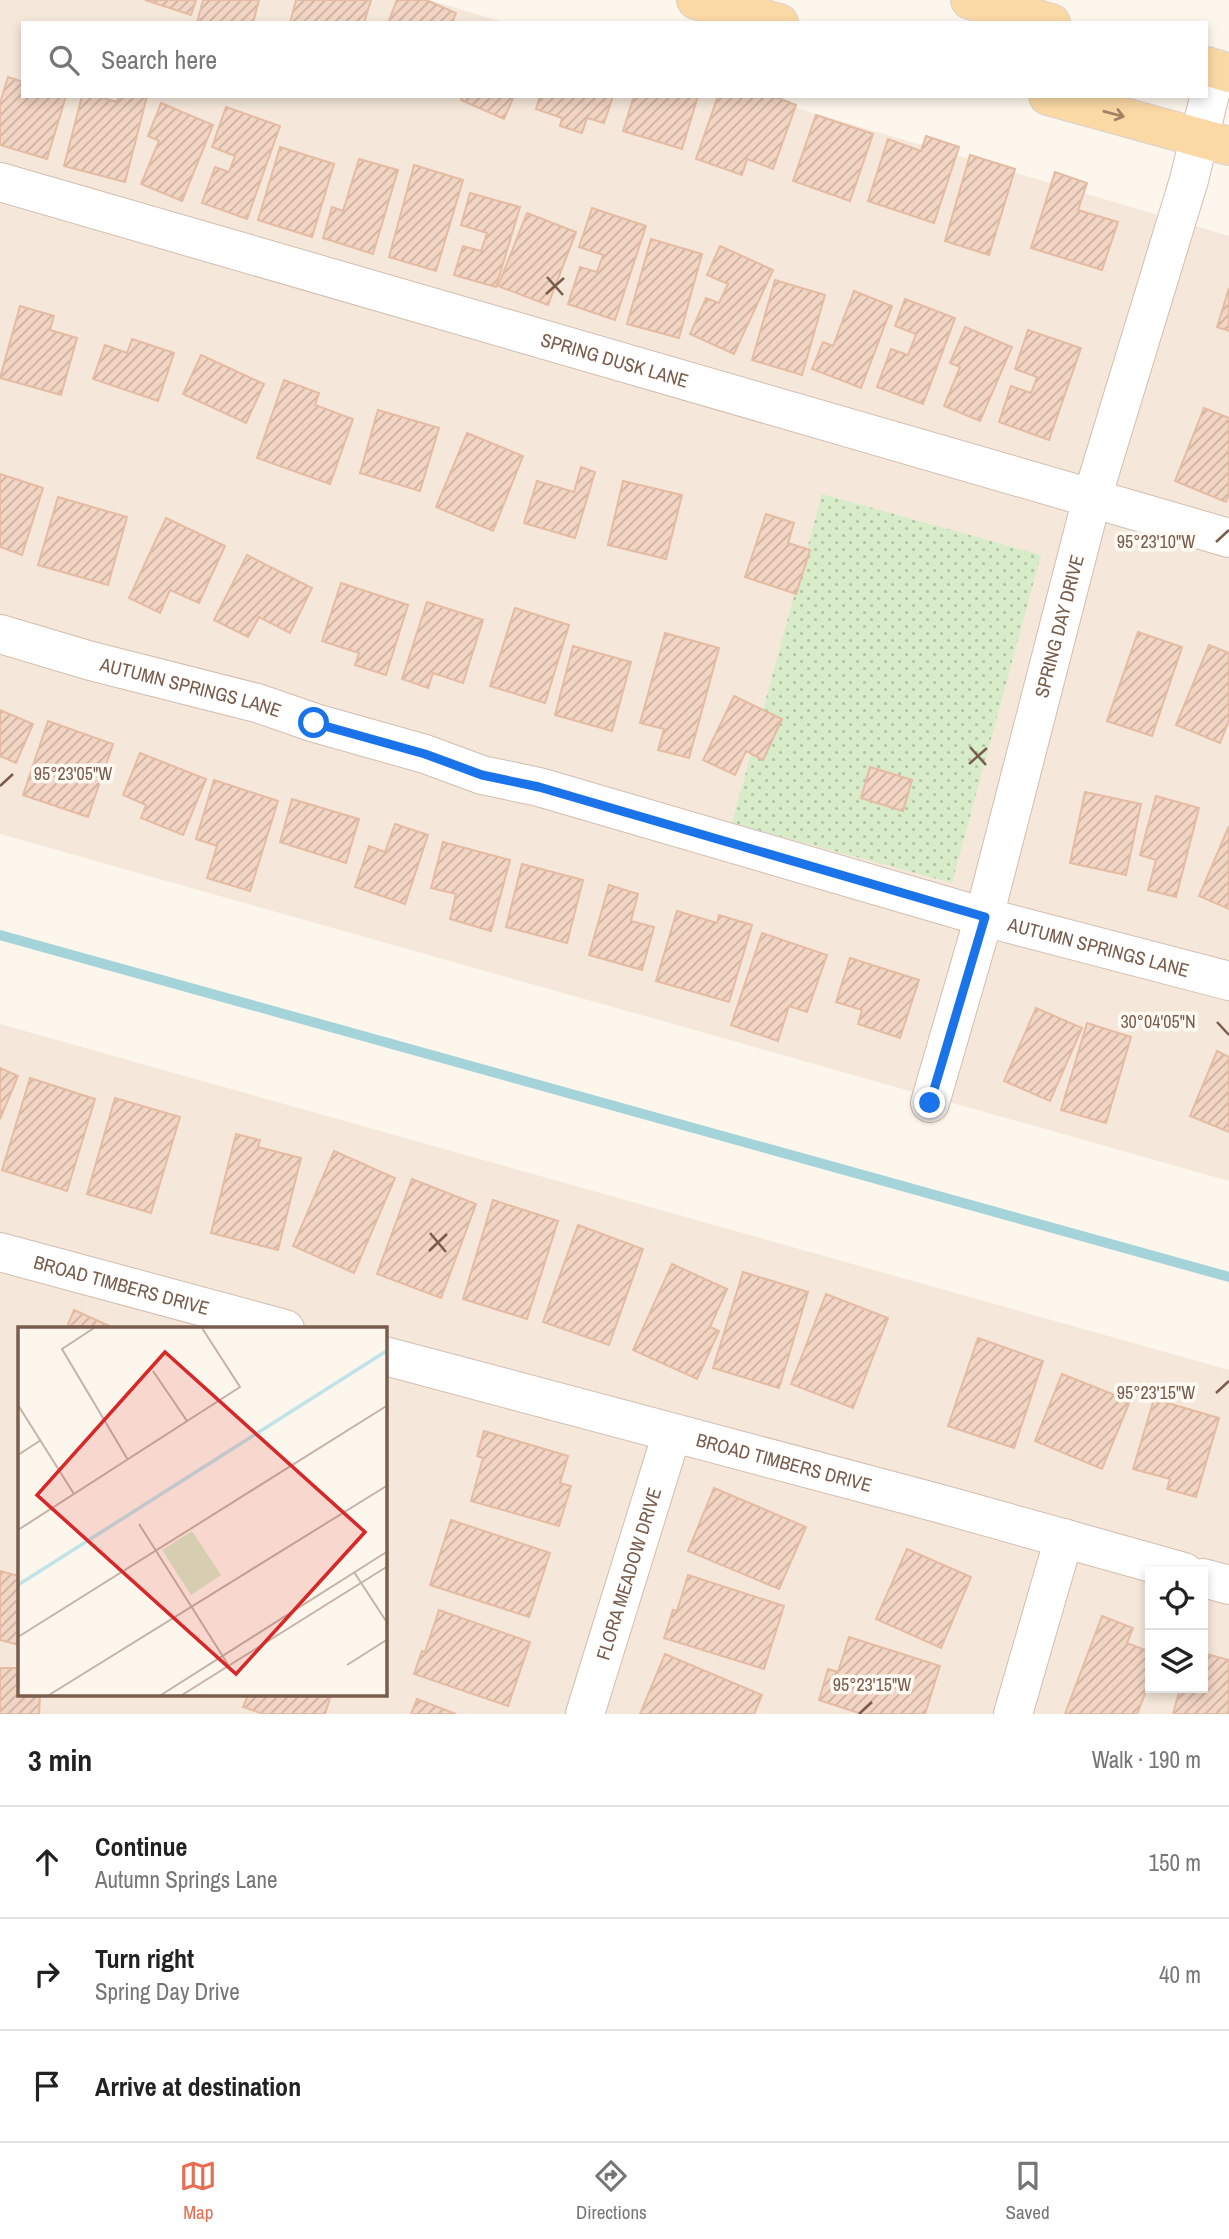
<!DOCTYPE html>
<meta charset="utf-8">
<style>
:root{--surface:#fff;--page:#f2f2f2;--text:#222;--muted:#767676;--line:#e0e0e0;--accent:#e76f51}
body{margin:0;font-family:"Archivo Narrow",sans-serif;background:var(--page);color:var(--text)}
.controls{position:absolute;right:21px;bottom:21px;display:grid;overflow:hidden;border-radius:0px;box-shadow:0 4px 10px #0003}
.controls button{width:63px;height:63px;display:grid;place-items:center;padding:0;border:0;border-bottom:2px solid var(--line);background:var(--surface);color:var(--text);font:35px sans-serif}
.stop{position:absolute;width:21px;height:21px;margin:-16px;border:5px solid #1a73e8;border-radius:50%;background:#fff}
.stop.end{background:#1a73e8;border-color:#fff;box-shadow:0 2px 7px #0008}
.list{margin:0;padding:0;list-style:none}
h2{display:flex;justify-content:space-between;align-items:center;height:91px;margin:0;padding:0 28px;font-size:30px}
h2 small{font-size:23px;font-weight:400;color:var(--muted)}
.list li{display:grid;grid-template-columns:46px 1fr auto;gap:21px;align-items:center;box-sizing:border-box;height:112px;padding:0 28px;border-top:2px solid var(--line)}
.list b{display:block;font-size:26px;white-space:nowrap}
.list p{margin:0;font-size:23px;white-space:nowrap;color:var(--muted)}
.list em{font-size:23px;font-style:normal;color:var(--muted)}
.icon{flex:none;width:38px;height:38px;fill:none;stroke:currentColor;stroke-width:2;stroke-linecap:round;stroke-linejoin:round}
.map{position:relative;flex:none;width:1229px;height:1714px;overflow:hidden}
.search{position:absolute;background:var(--surface);box-shadow:0 4px 10px #0003;left:21px;right:21px;top:21px;height:77px;display:flex;align-items:center;gap:18px;box-sizing:border-box;padding:0 24px;border-radius:0px;color:var(--muted);font-size:26px}
.sheet{height:427px;background:var(--surface)}
nav{display:flex;justify-content:space-around;align-items:center;box-sizing:border-box;height:98px;border-top:2px solid var(--line);background:var(--surface);font-size:19px;color:var(--muted)}
nav a{display:grid;justify-items:center;gap:4px}
nav .on{color:var(--accent)}
.map>svg:first-child{display:block}
</style>
<div class="map">
<svg width="1229" height="1714" viewBox="0 0 1229 1714">
<defs>
<pattern id="grass-dots" width="8" height="8" patternUnits="userSpaceOnUse" patternTransform="scale(1.75)"><rect width="8" height="8" fill="#d8ecc9"/><path d="M2 2h.1M6 6h.1" fill="none" stroke="#b4c2a5" stroke-width="1.8" stroke-linecap="round"/></pattern>
<pattern id="building-hatch" width="6" height="6" patternUnits="userSpaceOnUse" patternTransform="scale(1.75)"><rect width="6" height="6" fill="#f3d5c3"/><path d="M-1 1l2-2M0 6l6-6M5 7l2-2" fill="none" stroke="#cab0a1"/></pattern>
</defs>
<rect width="100%" height="100%" fill="#fdf6ec"/>
<path fill="#f5e8da" fill-rule="evenodd" d="M0,0H429L507,23H23V96H756L1229,236V1181L0,834Z
M0,1024L1229,1370V1714H0ZM19,1329H385V1695H19ZM1150,1572H1203V1688H1150Z"/>
<path fill="url(#grass-dots)" d="M822,494L1041,555L952,883L732,823Z"/>
<g fill="none" stroke-linecap="round" stroke-linejoin="round">
<path stroke="#a5d3da" stroke-width="10" d="M0,935L1229,1277"/>
</g>
<path fill="url(#building-hatch)" stroke="#e6bba3" stroke-width="2" d="M145,0H196L191,15Z
M203,0H259L253,23H197Z
M296,0H371L364,23H290Z
M397,0H426L456,13L452,23H388Z
M8,77L23,82V96H66L47,159L0,145V103Z
M82,96H96L117,102L119,96H147L125,182L64,166Z
M463,96H514L504,119L461,100Z
M540,96H613L604,123L587,118L582,133L560,126L562,118L536,109Z
M634,96H698L682,149L623,131Z
M718,96H773L796,105L773,169L747,159L742,175L696,159Z
M161,103L213,125L182,201L141,184L159,141L148,136Z
M226,107L280,126L247,219L202,203L215,167L229,172L235,156L212,147Z
M816,115L873,134L850,201L793,181Z
M926,136L959,147L934,223L868,201L888,139L921,151Z
M280,147L334,164L312,237L258,220Z
M970,155L1015,169L989,255L945,241Z
M359,159L398,170L373,254L323,238L332,207L343,211Z
M414,165L463,180L436,271L389,257Z
M1055,172L1087,183L1078,210L1118,222L1102,270L1031,248Z
M470,193L520,207L496,287L454,275L463,246L481,251L487,233L461,225Z
M592,208L646,226L615,320L568,304L580,267L597,272L603,255L579,247Z
M527,213L576,232L548,305L498,286Z
M651,239L702,254L679,338L627,324Z
M720,246L773,270L734,354L690,334L706,298L719,303L728,284L707,275Z
M775,280L825,295L802,375L752,360Z
M1229,288V331L1217,327Z
M854,291L892,306L861,388L812,369L823,342L833,346Z
M905,299L955,318L923,404L877,387L891,349L908,355L916,334L895,326Z
M20,306L54,316L50,330L77,338L61,395L0,378Z
M965,327L1012,347L980,421L944,406L960,367L950,363Z
M1028,330L1081,348L1049,440L999,422L1011,386L1031,393L1037,377L1015,369Z
M132,339L174,353L158,401L93,379L105,345L127,353Z
M201,355L264,384L246,423L183,394Z
M284,380L319,393L315,405L353,419L330,484L257,458Z
M1204,408L1229,418V494L1226,502L1175,481Z
M378,410L439,428L420,491L360,473Z
M467,433L523,456L493,531L436,507Z
M581,467L595,472L575,538L524,523L537,481L574,492Z
M0,474L43,488L22,555L0,547Z
M623,481L682,495L666,559L608,545Z
M58,497L127,517L108,585L38,565Z
M766,514L794,523L788,543L810,550L796,594L745,577Z
M166,518L225,546L199,603L170,590L160,613L129,598Z
M247,555L312,588L290,633L259,617L248,637L214,620Z
M341,583L408,605L386,675L355,665L359,653L322,641Z
M427,602L483,620L463,683L433,673L428,688L402,679Z
M515,608L569,625L545,703L490,686Z
M1138,632L1182,647L1152,736L1107,721Z
M665,633L719,648L689,758L658,750L664,729L640,723Z
M1209,645L1229,653V720L1220,743L1176,725Z
M573,646L631,662L612,731L555,715Z
M734,696L782,719L763,760L746,751L735,775L703,760Z
M0,710L33,724L16,763L0,756Z
M48,721L113,744L88,817L23,795Z
M140,753L206,779L183,835L141,818L146,805L123,795Z
M870,767L912,780L903,811L861,798Z
M214,780L278,801L250,891L207,878L217,846L196,839Z
M1085,792L1141,804L1126,875L1070,863Z
M1156,796L1199,808L1176,897L1148,890L1156,860L1140,855Z
M292,799L359,819L346,863L280,842Z
M395,824L428,835L405,904L355,887L369,846L385,852Z
M1229,826V909L1199,896Z
M443,842L510,860L491,931L450,919L456,894L431,888Z
M522,864L583,880L567,943L506,927Z
M609,885L638,894L631,921L654,927L642,970L589,955Z
M677,911L717,923L719,915L752,925L729,1002L656,981Z
M762,933L827,955L807,1012L789,1006L778,1041L731,1025Z
M850,958L919,980L900,1038L858,1024L862,1010L836,1002Z
M1036,1008L1082,1028L1050,1101L1004,1081Z
M1087,1023L1131,1037L1106,1123L1061,1110Z
M1217,1051L1229,1057V1132L1190,1116Z
M0,1068L18,1076L0,1119Z
M30,1078L95,1099L67,1191L2,1170Z
M115,1098L180,1117L151,1213L87,1194Z
M236,1134L260,1140L258,1147L301,1158L278,1250L211,1233Z
M334,1151L395,1178L354,1273L293,1246Z
M412,1179L476,1204L441,1298L377,1274Z
M493,1200L558,1221L527,1319L463,1299Z
M578,1225L643,1249L609,1345L543,1322Z
M672,1264L727,1289L710,1327L719,1331L697,1379L633,1350Z
M743,1272L808,1292L779,1388L713,1368Z
M826,1294L888,1318L853,1408L791,1384Z
M74,1310L116,1329H66Z
M978,1338L1043,1361L1014,1448L948,1426Z
M1062,1374L1130,1401L1102,1469L1035,1441Z
M1154,1399L1219,1418L1196,1497L1167,1489L1170,1479L1133,1469Z
M484,1431L568,1456L560,1483L571,1486L559,1526L471,1501L483,1458L477,1456Z
M714,1488L806,1527L779,1589L688,1551Z
M451,1520L550,1553L529,1617L430,1585Z
M907,1549L971,1577L941,1648L876,1619Z
M0,1571L19,1576V1645L0,1640Z
M688,1575L784,1606L764,1669L664,1638L673,1610L677,1611Z
M439,1610L530,1642L508,1706L414,1674L422,1651L425,1652Z
M1102,1616L1133,1628L1127,1643L1150,1652V1681L1137,1714H1065Z
M849,1637L940,1666L925,1714H862L819,1700L828,1669L838,1672Z
M1203,1653L1229,1660V1714H1173L1180,1688H1203Z
M665,1654L762,1695L754,1714H640Z
M0,1668H19V1695H40L39,1714H0Z
M248,1695H331L325,1714H263L243,1707Z
M417,1699L456,1714H411Z"/>
<g fill="none" stroke-linecap="round" stroke-linejoin="round">
<g stroke="#d1beb0" stroke-width="40">
<g id="minor">
<path id="s1" d="M0,182L1229,538"/>
<path id="s2" d="M0,634L91,661L257,703L315,723L425,754L482,775L539,787L984,917L1229,981"/>
<path id="s3" d="M930,1103L984,917L1092,498L1189,180L1216,69"/>
<path id="s4" d="M0,1252L285,1329"/>
<path id="s5" d="M385,1356L945,1505L1184,1572"/>
<path d="M1203,1578L1229,1585"/>
<path id="s6" d="M585,1714L672,1433"/>
<path d="M1013,1714L1064,1538"/>
</g>
</g>
<g stroke="#dad1cd" stroke-width="40">
<path id="major" d="M696,0L779,23
M970,0L1051,23
M1206,66L1229,73
M1048,96L1229,146"/>
</g>
<use href="#minor" stroke="#fff" stroke-width="38"/>
<use href="#major" stroke="#fbd9a5" stroke-width="38"/>
</g>
<defs><path id="oneway-shaft" d="M-6 0H5M1.5-3L5.5 0L1.5 3" fill="none" stroke-width="1.6" stroke-linecap="round" stroke-linejoin="round" transform="scale(1.75)"/></defs>
<use stroke="#a18267" href="#oneway-shaft" transform="translate(1114 114) rotate(15)"/>
<g fill="none" stroke-linecap="round" stroke-linejoin="round">
<path stroke="#1a73e8" stroke-width="9" d="M314,723L425,754L482,775L539,787L985,917L930,1103"/>
</g>
<path fill="none" stroke="#7a5c4d" stroke-width="2.5" d="M547,277L563,295M546,294L564,278M1216,542L1229,530M970,747L986,765M969,764L987,748M0,786L13,774M1217,1022L1229,1035M430,1233L446,1252M429,1251L447,1234M1216,1393L1229,1381M859,1714L872,1702"/>
<g text-anchor="middle" dominant-baseline="central" stroke-width="7" stroke-linejoin="round" paint-order="stroke">
<g font-size="19" fill="#7a5c4d" stroke="#fffaf3">
<text stroke="none"><textPath href="#s1" startOffset="640">SPRING DUSK LANE</textPath></text>
<text stroke="none"><textPath href="#s3" startOffset="494">SPRING DAY DRIVE</textPath></text>
<text stroke="none"><textPath href="#s2" startOffset="198">AUTUMN SPRINGS LANE</textPath></text>
<text stroke="none"><textPath href="#s2" startOffset="1143">AUTUMN SPRINGS LANE</textPath></text>
<text stroke="none"><textPath href="#s4" startOffset="126">BROAD TIMBERS DRIVE</textPath></text>
<text stroke="none"><textPath href="#s5" startOffset="413">BROAD TIMBERS DRIVE</textPath></text>
<text stroke="none"><textPath href="#s6" startOffset="147">FLORA MEADOW DRIVE</textPath></text>
</g>
</g>
<g transform="translate(18 1327)">
<rect width="369" height="369" fill="#fdf6ec"/>
<path d="M174,204L203,248L173,268L144,223Z" fill="#d8ecc9"/>
<path fill="none" stroke="#bfe3e8" stroke-width="3.5" d="M0,258L370,23"/>
<path fill="none" stroke="#c5b3a7" stroke-width="2" d="M76,1L44,22L110,133M135,44L169,94M0,78L56,167M0,128L23,113M121,197L211,339M0,203L222,60L184,1M336,245L370,297M0,310L370,78M329,338L370,312M31,368L370,158M143,368L370,224M164,368L370,239"/>
<path fill="#d62828" fill-opacity="0.15" stroke="#d62828" stroke-width="3.5" d="M147,25L347,205L218,347L19,168Z"/>
<rect width="369" height="369" fill="none" stroke="#7a5c4d" stroke-width="3.5"/>
</g>
<g font-size="18" text-anchor="middle" fill="#7a5c4d" stroke="#fffaf3" stroke-width="7" stroke-linejoin="round" paint-order="stroke">
<text x="1156" y="548">95°23'10"W</text>
<text x="73" y="780">95°23'05"W</text>
<text x="1158" y="1028">30°04'05"N</text>
<text x="1156" y="1399">95°23'15"W</text>
<text x="872" y="1691">95°23'15"W</text>
</g>
</svg>
<div class="controls">
<button><svg class="icon" aria-label="locate" viewBox="0 0 24 24"><circle cx="12" cy="12" r="6"/><path d="M12 2v4M12 18v4M2 12h4M18 12h4"/></svg></button>
<button><svg class="icon" aria-label="layers" viewBox="0 0 24 24"><path d="M12 4l9 5-9 5-9-5zM3 14l9 5 9-5"/></svg></button>
</div>
<div class="stop" style="left:314px;top:723px"></div>
<div class="stop end" style="left:930px;top:1103px"></div>
<div class="search"><svg class="icon" aria-label="search" viewBox="0 0 24 24"><circle cx="10" cy="10" r="6"/><path d="M15 15l6 6"/></svg>Search here</div>
</div>
<section class="sheet">
<h2>3 min<small>Walk · 190 m</small></h2>
<ul class="list">
<li><svg class="icon" aria-label="ahead" viewBox="0 0 24 24"><path d="M12 20V5M6 11l6-6 6 6"/></svg><div><b>Continue</b><p>Autumn Springs Lane</p></div><em>150 m</em></li>
<li><svg class="icon" aria-label="right" viewBox="0 0 24 24"><path d="M7 20v-9h11M14 6l5 5-5 5"/></svg><div><b>Turn right</b><p>Spring Day Drive</p></div><em>40 m</em></li>
<li><svg class="icon" aria-label="arrive" viewBox="0 0 24 24"><path d="M6 21V4h12l-3 4 3 4H6"/></svg><div><b>Arrive at destination</b></div></li>
</ul>
</section>
<nav>
<a class="on"><svg class="icon" aria-label="map" viewBox="0 0 24 24"><path d="M3 6l6-2 6 2 6-2v14l-6 2-6-2-6 2zM9 4v14M15 6v14"/></svg>Map</a>
<a><svg class="icon" aria-label="directions" viewBox="0 0 24 24"><path d="M12 3l9 9-9 9-9-9zM9 14v-3h6M13 9l2 2-2 2"/></svg>Directions</a>
<a><svg class="icon" aria-label="saved" viewBox="0 0 24 24"><path d="M7 4h10v16l-5-4-5 4z"/></svg>Saved</a>
</nav>
